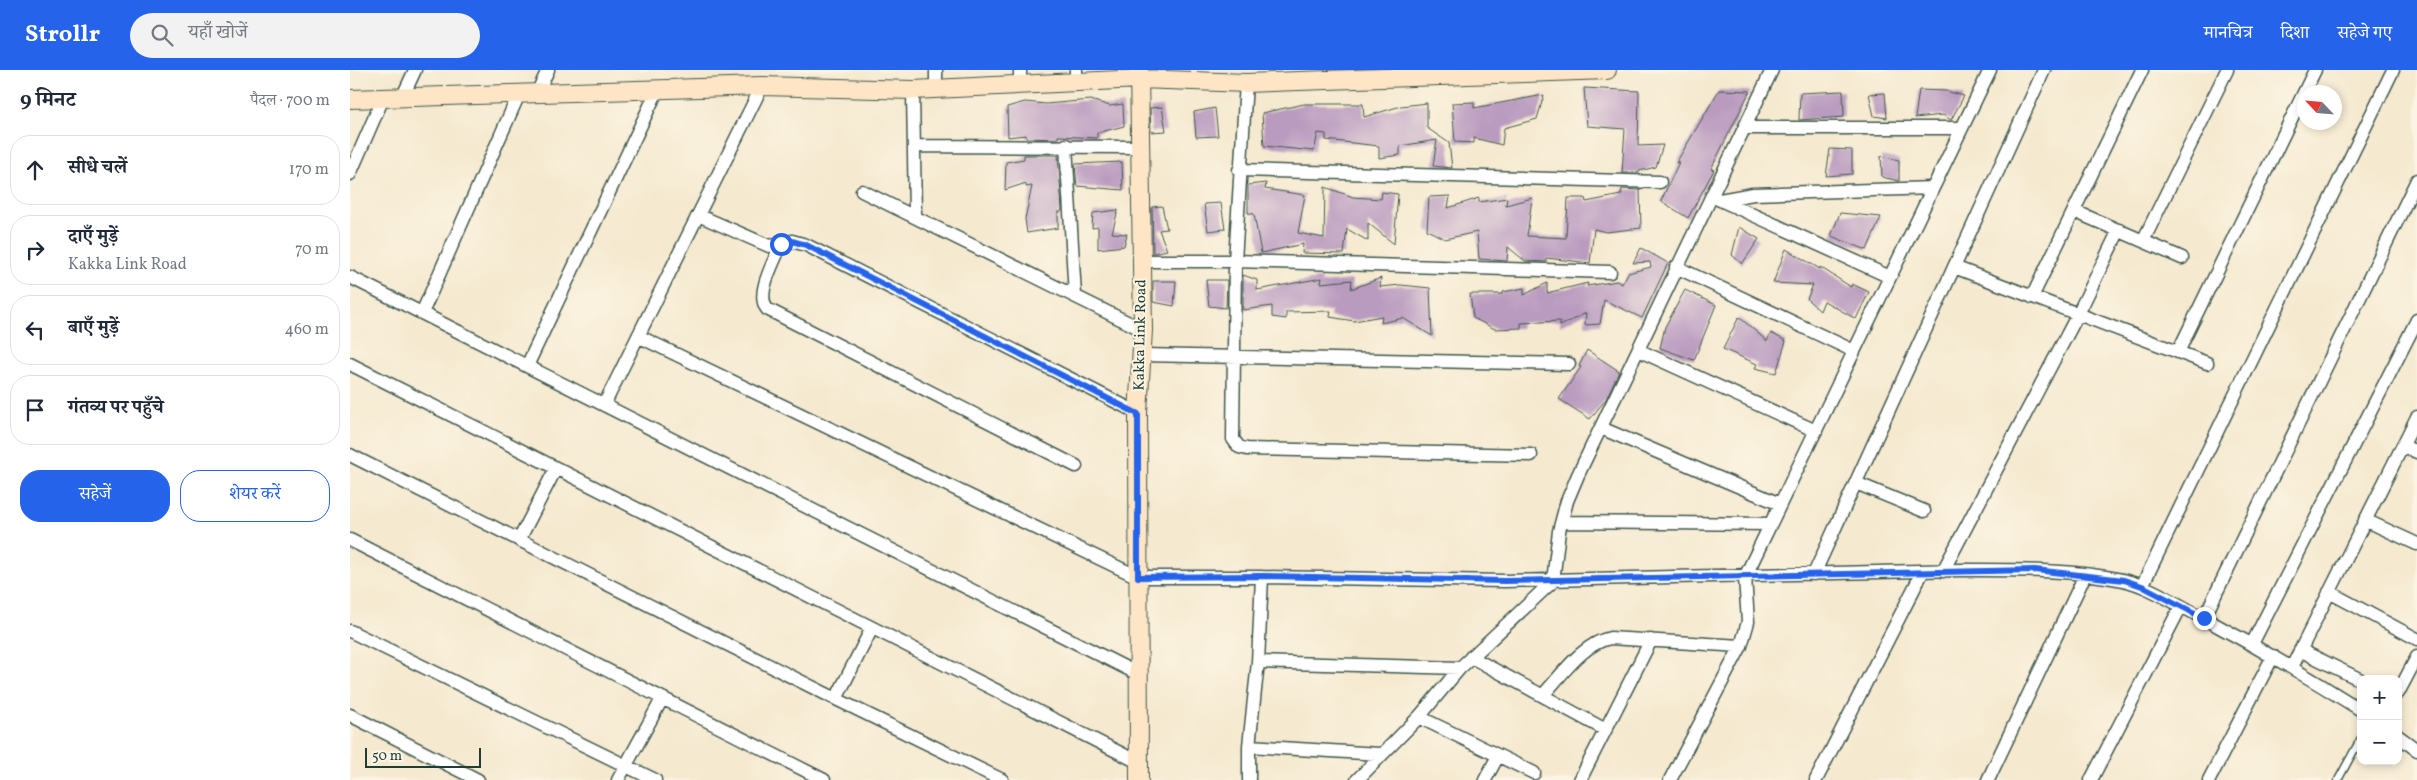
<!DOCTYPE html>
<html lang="hi">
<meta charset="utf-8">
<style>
:root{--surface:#fff;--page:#f2f2f3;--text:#1f2937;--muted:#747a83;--line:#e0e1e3;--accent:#2563eb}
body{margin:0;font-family:Vollkorn,"Noto Serif Devanagari",serif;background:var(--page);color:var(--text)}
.controls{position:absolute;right:15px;bottom:15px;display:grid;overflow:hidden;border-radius:10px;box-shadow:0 2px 8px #0003}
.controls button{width:45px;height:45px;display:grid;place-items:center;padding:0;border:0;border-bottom:1px solid var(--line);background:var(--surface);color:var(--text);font:25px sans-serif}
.compass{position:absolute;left:1947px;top:15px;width:45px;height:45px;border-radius:50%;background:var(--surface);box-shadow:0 2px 8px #0003;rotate:296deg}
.scale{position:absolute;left:15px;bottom:12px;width:116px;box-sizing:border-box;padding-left:5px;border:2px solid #1f3d34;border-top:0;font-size:14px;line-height:18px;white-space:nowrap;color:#1f3d34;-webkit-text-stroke:4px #fcf5e5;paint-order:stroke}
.stop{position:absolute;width:15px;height:15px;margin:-11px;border:4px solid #2563eb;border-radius:50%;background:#fff}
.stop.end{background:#2563eb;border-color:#fff;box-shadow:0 1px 5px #0008}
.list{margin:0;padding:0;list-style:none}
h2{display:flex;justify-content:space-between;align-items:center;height:65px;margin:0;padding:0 20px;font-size:21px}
h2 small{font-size:16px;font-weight:400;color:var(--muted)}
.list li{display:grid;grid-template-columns:32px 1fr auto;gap:15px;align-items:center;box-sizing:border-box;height:70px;margin:0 10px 10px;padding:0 10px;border:1px solid var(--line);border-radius:20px}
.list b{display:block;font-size:19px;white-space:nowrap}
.list p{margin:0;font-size:16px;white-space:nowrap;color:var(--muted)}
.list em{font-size:16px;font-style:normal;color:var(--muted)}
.actions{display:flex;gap:10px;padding:15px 20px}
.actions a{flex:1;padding:11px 0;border:1px solid var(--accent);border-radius:20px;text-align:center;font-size:18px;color:var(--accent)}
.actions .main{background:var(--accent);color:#fff}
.icon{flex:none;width:28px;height:28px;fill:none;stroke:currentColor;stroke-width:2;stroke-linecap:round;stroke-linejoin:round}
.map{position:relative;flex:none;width:2067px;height:710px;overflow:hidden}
header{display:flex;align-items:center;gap:30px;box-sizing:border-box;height:70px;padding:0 25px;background:var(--accent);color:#fff}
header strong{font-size:24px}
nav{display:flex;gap:28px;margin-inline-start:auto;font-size:18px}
.search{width:350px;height:45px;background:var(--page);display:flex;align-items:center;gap:12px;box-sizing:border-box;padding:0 18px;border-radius:28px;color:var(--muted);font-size:19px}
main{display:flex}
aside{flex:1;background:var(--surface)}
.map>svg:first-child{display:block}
</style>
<header>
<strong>Strollr</strong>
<div class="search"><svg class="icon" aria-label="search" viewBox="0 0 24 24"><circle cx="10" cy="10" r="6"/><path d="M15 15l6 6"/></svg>यहाँ खोजें</div>
<nav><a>मानचित्र</a><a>दिशा</a><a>सहेजे गए</a></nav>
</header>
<main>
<aside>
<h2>9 मिनट<small>पैदल · 700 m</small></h2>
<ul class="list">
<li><svg class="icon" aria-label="ahead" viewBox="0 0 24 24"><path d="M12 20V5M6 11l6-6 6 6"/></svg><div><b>सीधे चलें</b></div><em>170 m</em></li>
<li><svg class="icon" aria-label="right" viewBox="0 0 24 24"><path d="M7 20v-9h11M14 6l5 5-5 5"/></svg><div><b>दाएँ मुड़ें</b><p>Kakka Link Road</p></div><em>70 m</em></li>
<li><svg class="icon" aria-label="left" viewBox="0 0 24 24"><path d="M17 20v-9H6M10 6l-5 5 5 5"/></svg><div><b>बाएँ मुड़ें</b></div><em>460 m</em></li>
<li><svg class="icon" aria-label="arrive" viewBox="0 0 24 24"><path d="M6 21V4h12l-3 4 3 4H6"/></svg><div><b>गंतव्य पर पहुँचे</b></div></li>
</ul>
<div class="actions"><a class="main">सहेजें</a><a>शेयर करें</a></div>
</aside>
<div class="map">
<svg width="2067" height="710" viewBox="0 0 2067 710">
<rect width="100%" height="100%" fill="#fcf5e5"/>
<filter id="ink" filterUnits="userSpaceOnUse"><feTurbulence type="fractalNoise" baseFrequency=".02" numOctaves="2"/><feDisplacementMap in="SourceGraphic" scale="10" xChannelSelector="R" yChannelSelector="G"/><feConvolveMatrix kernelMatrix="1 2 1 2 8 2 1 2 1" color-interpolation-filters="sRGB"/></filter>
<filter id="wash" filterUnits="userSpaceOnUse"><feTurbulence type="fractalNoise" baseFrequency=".0096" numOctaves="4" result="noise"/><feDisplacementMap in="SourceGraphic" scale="20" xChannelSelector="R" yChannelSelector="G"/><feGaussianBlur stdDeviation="1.12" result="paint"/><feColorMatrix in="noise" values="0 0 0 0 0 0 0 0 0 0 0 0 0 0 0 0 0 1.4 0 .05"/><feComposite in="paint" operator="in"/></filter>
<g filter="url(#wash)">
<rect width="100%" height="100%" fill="#f5e9cf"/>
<g id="blocks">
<path fill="#ba9bc0" d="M1234,18L1289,21L1288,76L1313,75L1306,97L1289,101V103H1272L1275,59L1237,56Z
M1369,20L1400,21L1361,99L1364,100L1338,148L1311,131L1329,92L1326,93Z
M1569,20L1596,21L1614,26L1601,50L1593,45L1565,48Z
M1493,21L1494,47L1449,50L1450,23Z
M1535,23L1537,48L1524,46L1519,24Z
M1194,25L1187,49L1154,58L1152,75L1124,68V73L1105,72L1102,33L1124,32V38Z
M741,30L760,36L773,34L774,56L747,63V68L708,66V69L676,68V65L658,67L657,37L675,32L696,34Z
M1077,33V58L1099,73L1102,98L1083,96L1087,70L1050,76V85L1029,88V76L976,70V64L968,63L964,81L914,76L912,43L954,34H1013L1014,47L1051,36Z
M812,37L816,61L801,62L800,38Z
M865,38L868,66L846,67L844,42Z
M1480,79L1502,80V104L1476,106Z
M674,85H708L712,139L711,142H708V158L677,163L675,149L682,116L676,117V113L655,120L656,92L674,89Z
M1531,86L1549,90V111L1532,107Z
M772,92L773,120L727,116L725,94Z
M916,113L915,119L955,125L948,163L974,168L975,117L1003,127L1031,129L1032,122L1048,124L1044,174L1018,153V171L997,159L994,184L952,183L953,174L911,183L904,144L898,143V115Z
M1272,119L1290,120L1291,158L1256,162L1244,159L1240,193L1196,188V192L1175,191L1158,177L1157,191L1129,189L1127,162L1095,169L1077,160L1079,127L1100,126L1098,138L1129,128V132L1157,128L1156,135L1182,128L1177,166L1216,168L1218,128H1235L1236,132L1271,125Z
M871,133L875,159L858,161L854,134Z
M812,136L817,159L809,160L817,180L803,183L802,137Z
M768,140L762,163L777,164L774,176L748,179V157L742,158L743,143Z
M1490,143L1531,147L1517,180L1481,166Z
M1389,157L1409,169L1392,194L1382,185Z
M1291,178L1318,193L1292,248L1254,230L1250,254L1235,255L1236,243L1210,256V251L1171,253V258L1145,259L1123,248L1120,224H1153V222L1174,218V225L1197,213V223L1238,213L1237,216L1267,211L1272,214L1278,203L1301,197L1300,192L1283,193Z
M1436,179L1470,199V197L1501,217L1502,214L1519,222L1506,249L1474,231L1470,241L1457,229L1463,215L1423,213Z
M893,205L907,210V220L972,208L971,213L1002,210L1001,219L1031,208L1030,217L1051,215L1080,218L1082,266L1053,248L1031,253L1032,246L1004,251L980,247L981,241L936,242V249L922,247V236L893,240Z
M856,210H877L876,238L859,236Z
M803,211H826L824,236L803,232Z
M1335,220L1366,235L1344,290L1310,278L1315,257Z
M1389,247L1417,271L1421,263L1436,271L1426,303L1405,298L1407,294L1373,279Z
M1237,280L1269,301L1256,329L1240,349L1209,329L1231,297L1229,296Z"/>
</g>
</g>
<g filter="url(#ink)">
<use href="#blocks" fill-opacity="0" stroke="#3f574b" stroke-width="1"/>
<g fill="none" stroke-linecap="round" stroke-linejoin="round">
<g stroke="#3f574b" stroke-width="9">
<path id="lane" d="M1988,710L2011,668"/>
</g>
<g stroke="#3f574b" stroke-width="15">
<path id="street" d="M670,0V15
M726,13V0
M896,13L885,191L883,369L889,377L897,379L1181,385
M586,19V0
M563,20L565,146
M187,23L198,0
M52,28L65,0
M1394,58H1612
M716,75L725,225
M564,76L790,77
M889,100L1310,112
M0,104L33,28
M512,121L793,260
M1368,129L1540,207
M1370,130L1403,124L1583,118
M1724,141L1832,188
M348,145L419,176L442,171L456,175L788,343
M1793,171L1877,0
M431,174C425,191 405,223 417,239L726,396
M792,191H885L1260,202
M1326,197L1504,281
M1604,197L1857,293
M0,207L788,604
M1682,227L1792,0
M72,243L169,24
M288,266L788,507H912L1155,511L1610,500C1664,500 1720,499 1773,510C1799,516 1823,532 1846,544C1902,574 1957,606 2011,640
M1288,280L1466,361
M1828,282L1965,0
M792,285L1219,294
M0,294L790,693
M177,296L308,19
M254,335L412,16
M1251,358L1430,434
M2053,376L2067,382
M0,385L486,629L652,710
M1506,413L1574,441
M2015,450L2067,474
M1212,452L1420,454
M0,470L474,710
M169,470L205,400
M1593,501L1728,244L1769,160
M1464,504L1694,0
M1792,516L2043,0
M1979,522L2067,569
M1854,548L2067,110
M0,561L305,710
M1902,574L2067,250
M1950,580L2011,610
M1121,587L1254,659
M908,592L1110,598
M1942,597L2067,347
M2048,623L2067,587
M1193,625C1212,605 1232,574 1260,568L1391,576
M486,629L522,558
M0,645L128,710
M1069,647L1184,703
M2048,666L2067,680
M899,676L1030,684
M268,710L312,629
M899,710V676L908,592L912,507
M1007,710L1069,647L1110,598L1203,511L1209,461L1217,431L1228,405L1422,0
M1135,710L1148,686
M1230,710L1301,570
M1320,710L1391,576L1398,552L1395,507L1640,0
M1466,710L1573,501
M1638,710L1735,505
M1741,710L1831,536
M1859,710L1923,586"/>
</g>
<g stroke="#3f574b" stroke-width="20">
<path id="secondary" d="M789,0L793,260L788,343L789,710
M0,29L412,16L563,20L790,9L896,13L1257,0"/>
</g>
<use href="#lane" stroke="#fff" stroke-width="6"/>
<use href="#street" stroke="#fff" stroke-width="12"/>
<use href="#secondary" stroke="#fde5c5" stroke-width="18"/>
</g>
</g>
<g fill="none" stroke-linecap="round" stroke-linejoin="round" filter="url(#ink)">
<path stroke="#2563eb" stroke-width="6" d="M431,174L442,171L456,175L788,344V507L912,506L1155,511L1685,500L1774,510L1792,516L1854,548"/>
</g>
<g text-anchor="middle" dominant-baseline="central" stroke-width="4" stroke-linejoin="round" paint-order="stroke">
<g font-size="15" fill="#1f3d34" stroke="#fcf5e5">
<text transform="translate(791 265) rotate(-89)">Kakka Link Road</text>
</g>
</g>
</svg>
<div class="controls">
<button>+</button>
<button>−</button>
</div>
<svg class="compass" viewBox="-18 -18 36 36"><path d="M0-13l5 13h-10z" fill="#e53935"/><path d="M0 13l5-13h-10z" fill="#747a83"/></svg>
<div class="scale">50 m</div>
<div class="stop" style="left:431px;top:174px"></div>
<div class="stop end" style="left:1854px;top:548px"></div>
</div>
</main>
